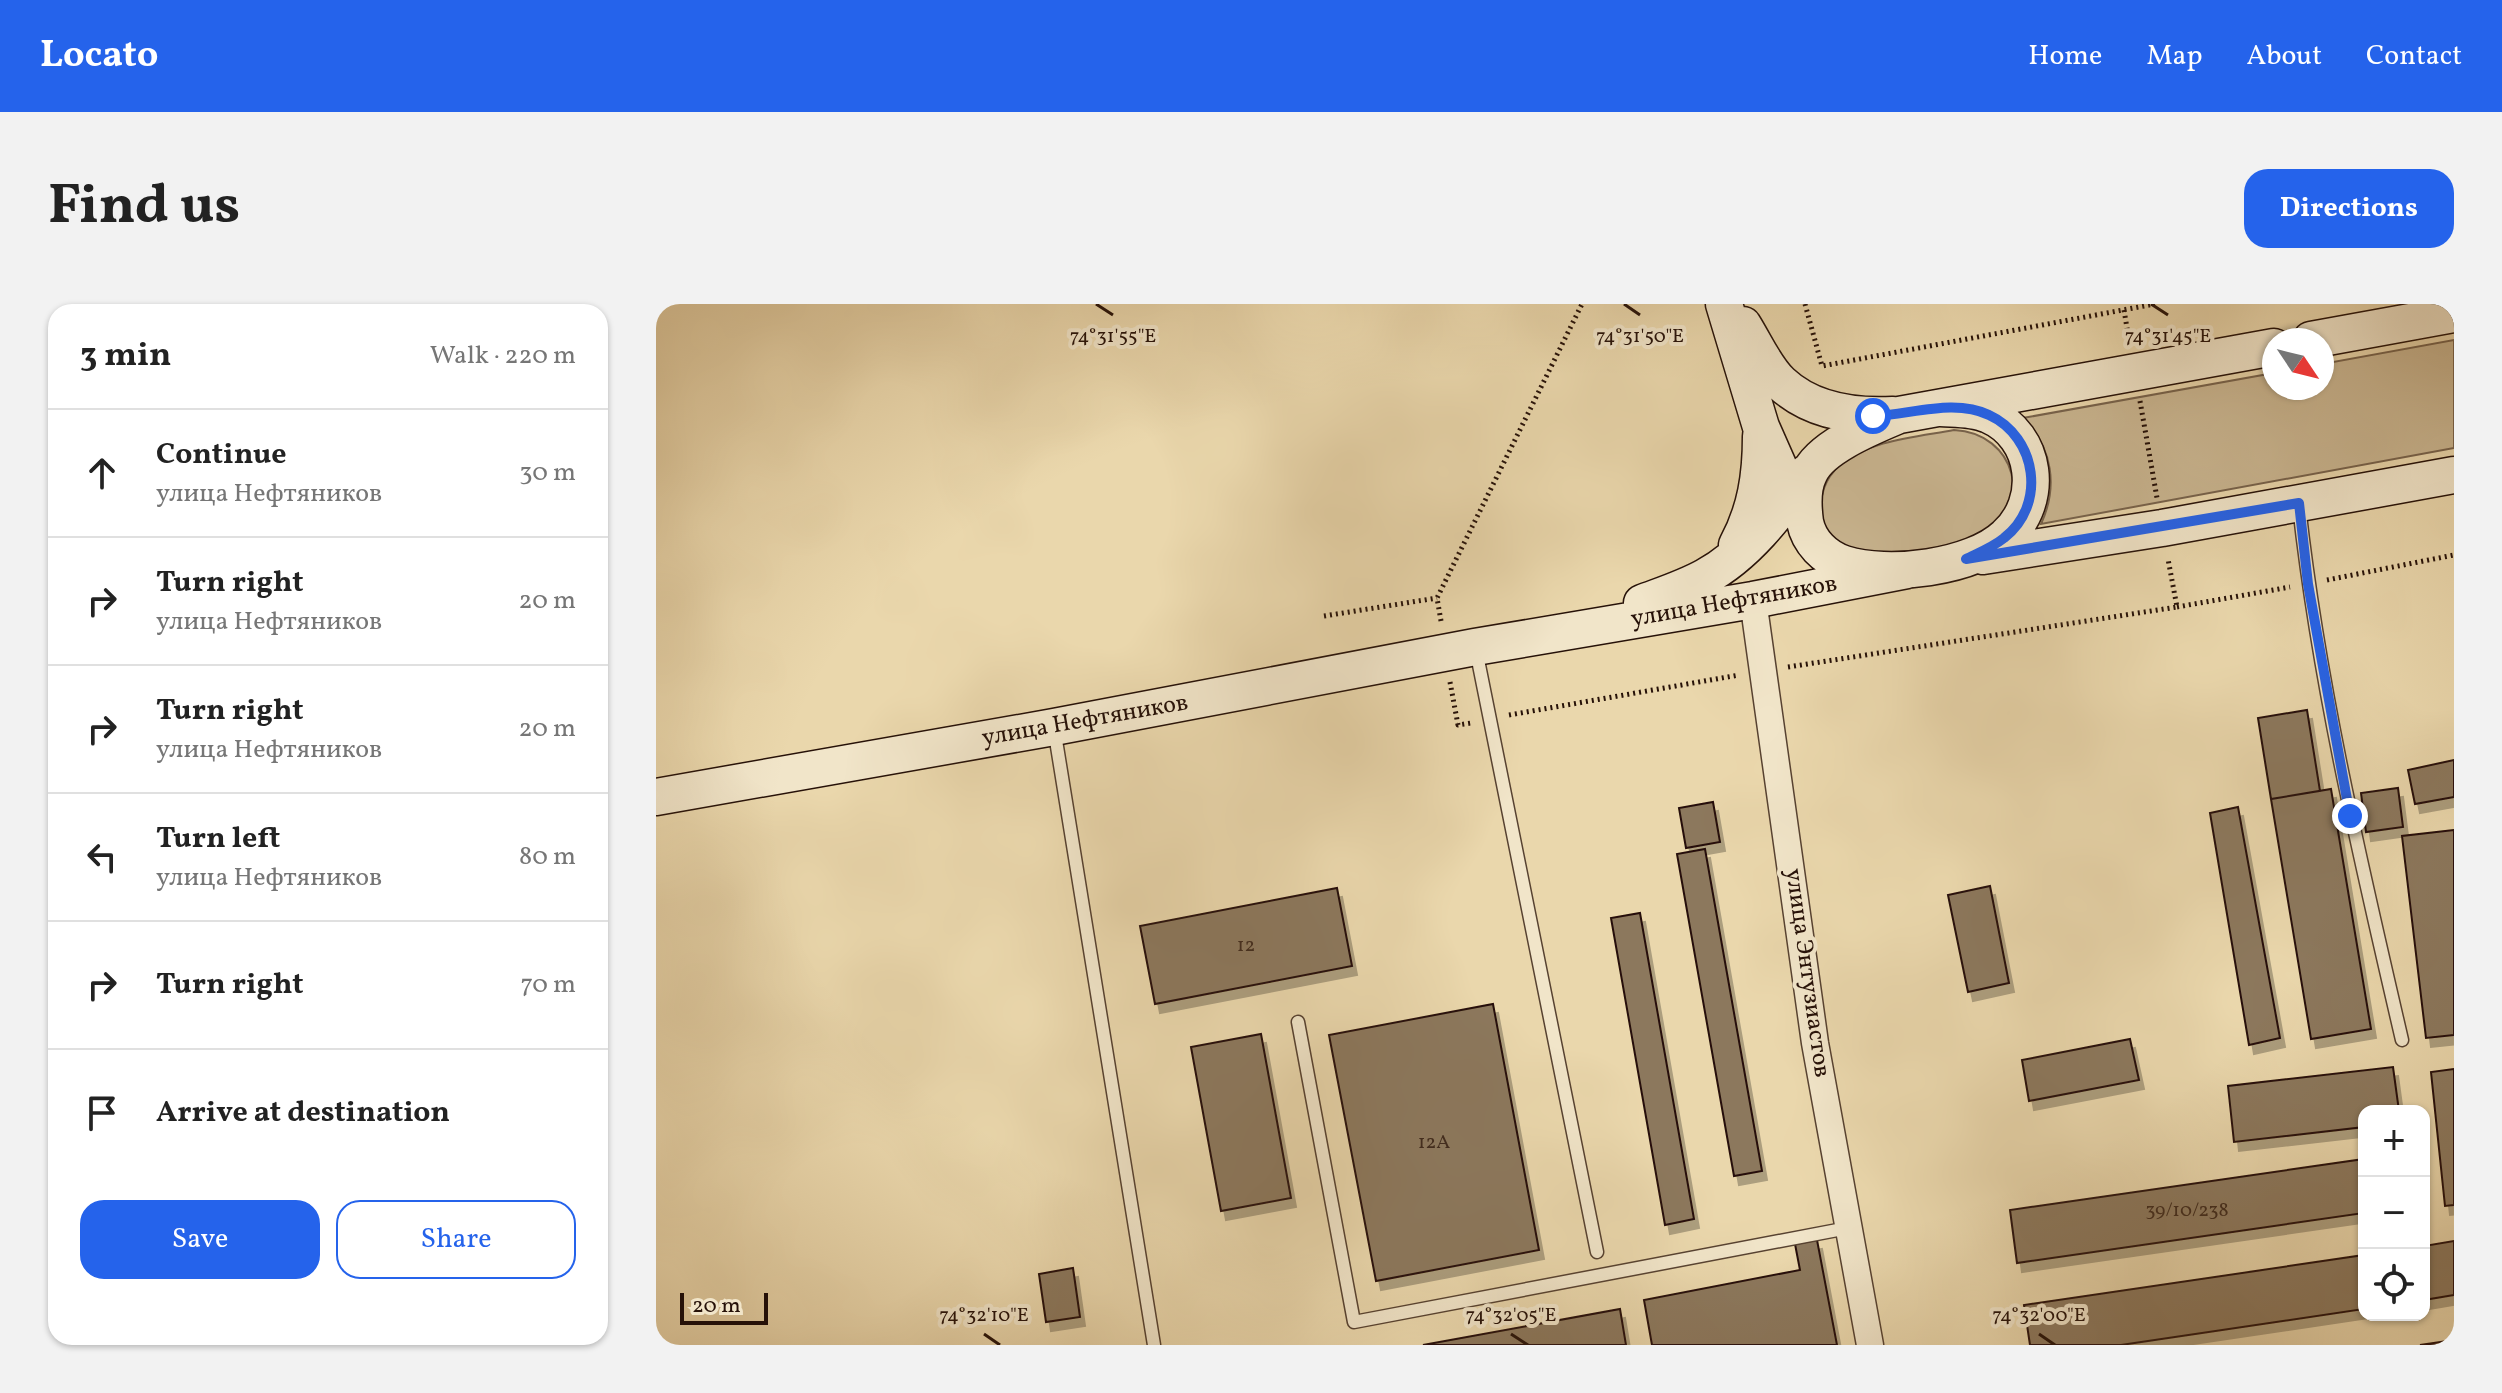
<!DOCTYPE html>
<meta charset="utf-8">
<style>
:root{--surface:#fff;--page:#f2f2f2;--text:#222;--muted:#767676;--line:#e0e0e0;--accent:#2563eb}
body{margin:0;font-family:Vollkorn,serif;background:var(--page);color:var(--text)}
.controls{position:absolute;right:24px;bottom:24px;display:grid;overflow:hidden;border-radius:16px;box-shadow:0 2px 6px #0004}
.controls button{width:72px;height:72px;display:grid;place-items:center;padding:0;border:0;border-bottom:2px solid var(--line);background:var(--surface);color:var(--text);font:40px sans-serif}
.compass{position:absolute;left:1606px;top:24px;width:72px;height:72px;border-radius:50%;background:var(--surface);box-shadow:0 2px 6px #0004;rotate:125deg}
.scale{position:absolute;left:24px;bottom:20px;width:88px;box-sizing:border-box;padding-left:8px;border:4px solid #261108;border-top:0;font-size:22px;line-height:28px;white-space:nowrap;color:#261108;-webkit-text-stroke:6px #f1e5c9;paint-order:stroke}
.stop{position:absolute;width:24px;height:24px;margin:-18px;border:6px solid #2563eb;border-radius:50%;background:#fff}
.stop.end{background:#2563eb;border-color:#fff;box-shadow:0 2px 8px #0008}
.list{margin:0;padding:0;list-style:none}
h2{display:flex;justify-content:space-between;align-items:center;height:104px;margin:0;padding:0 32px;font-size:34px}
h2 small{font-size:26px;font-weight:400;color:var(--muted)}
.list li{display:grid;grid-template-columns:52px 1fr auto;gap:24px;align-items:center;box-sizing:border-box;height:128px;padding:0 32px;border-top:2px solid var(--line)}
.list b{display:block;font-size:30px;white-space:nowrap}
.list p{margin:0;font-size:26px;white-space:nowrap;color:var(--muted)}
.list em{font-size:26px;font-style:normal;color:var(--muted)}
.actions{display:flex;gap:16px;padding:24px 32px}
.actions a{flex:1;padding:18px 0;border:2px solid var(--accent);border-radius:24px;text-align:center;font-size:28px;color:var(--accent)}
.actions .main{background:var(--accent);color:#fff}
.icon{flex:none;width:44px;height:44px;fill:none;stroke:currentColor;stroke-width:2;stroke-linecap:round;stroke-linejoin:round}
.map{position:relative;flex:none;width:1798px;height:1041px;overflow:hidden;border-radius:24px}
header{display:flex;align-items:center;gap:48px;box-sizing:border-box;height:112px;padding:0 40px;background:var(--accent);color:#fff}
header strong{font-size:38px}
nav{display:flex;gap:44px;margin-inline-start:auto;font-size:28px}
.intro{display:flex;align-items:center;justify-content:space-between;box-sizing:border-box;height:192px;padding:0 48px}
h1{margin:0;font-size:56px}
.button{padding:20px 36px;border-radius:24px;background:var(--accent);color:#fff;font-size:28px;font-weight:700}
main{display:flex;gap:48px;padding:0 48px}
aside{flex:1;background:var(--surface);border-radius:24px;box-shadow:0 2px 6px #0004}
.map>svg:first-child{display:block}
</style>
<header>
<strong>Locato</strong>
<nav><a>Home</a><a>Map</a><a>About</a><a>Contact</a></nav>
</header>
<div class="intro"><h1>Find us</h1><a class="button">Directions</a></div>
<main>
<aside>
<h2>3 min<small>Walk · 220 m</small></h2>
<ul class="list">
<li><svg class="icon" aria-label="ahead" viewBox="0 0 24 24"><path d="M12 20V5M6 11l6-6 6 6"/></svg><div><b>Continue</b><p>улица Нефтяников</p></div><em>30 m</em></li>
<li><svg class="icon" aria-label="right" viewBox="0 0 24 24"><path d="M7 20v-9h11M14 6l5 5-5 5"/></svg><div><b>Turn right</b><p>улица Нефтяников</p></div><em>20 m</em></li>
<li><svg class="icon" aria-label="right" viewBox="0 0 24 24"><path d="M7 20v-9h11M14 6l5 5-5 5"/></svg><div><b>Turn right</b><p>улица Нефтяников</p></div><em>20 m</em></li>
<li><svg class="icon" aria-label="left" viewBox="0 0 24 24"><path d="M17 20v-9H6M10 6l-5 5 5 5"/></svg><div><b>Turn left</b><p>улица Нефтяников</p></div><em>80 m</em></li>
<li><svg class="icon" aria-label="right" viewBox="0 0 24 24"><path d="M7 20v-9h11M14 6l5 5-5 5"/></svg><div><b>Turn right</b></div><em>70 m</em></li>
<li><svg class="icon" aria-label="arrive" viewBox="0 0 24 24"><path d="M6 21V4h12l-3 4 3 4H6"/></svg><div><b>Arrive at destination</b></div></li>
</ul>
<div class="actions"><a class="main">Save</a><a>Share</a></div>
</aside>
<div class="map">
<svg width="1798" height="1041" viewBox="0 0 1798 1041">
<defs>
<filter id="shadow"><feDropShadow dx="5" dy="9" stdDeviation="0" flood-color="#0004"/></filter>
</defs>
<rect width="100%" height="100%" fill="#ead7ac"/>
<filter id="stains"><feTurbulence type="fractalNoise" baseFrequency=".0025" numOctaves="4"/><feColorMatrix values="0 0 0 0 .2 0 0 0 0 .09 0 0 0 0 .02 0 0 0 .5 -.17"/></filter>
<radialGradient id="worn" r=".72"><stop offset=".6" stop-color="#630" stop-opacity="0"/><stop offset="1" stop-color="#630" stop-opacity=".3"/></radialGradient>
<path fill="#c9b590" stroke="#78634c" stroke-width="2" d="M1798,36V144L1385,220C1402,183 1397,144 1367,114L1618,69V84H1666V60Z
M1298,126C1360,129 1379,202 1327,233C1314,240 1261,248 1243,252C1229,255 1208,254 1195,248C1160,233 1155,187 1183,162C1213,136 1260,133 1298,126Z"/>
<path fill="#8c785d" stroke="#261108" stroke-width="2" filter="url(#shadow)" d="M1651,406L1664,487L1615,495L1602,414Z
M1798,456V493L1759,500L1752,466Z
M1742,484L1747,523L1710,528L1705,489Z
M1675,485L1715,725L1655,735L1615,495Z
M1057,498L1064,538L1030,544L1023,504Z
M1582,503L1624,734L1593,741L1554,509Z
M1798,526V731L1770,734L1746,532Z
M1049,545L1106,867L1078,872L1021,550Z
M1334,582L1353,679L1312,688L1292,591Z
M681,584L696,662L499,700L484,622Z
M984,609L1038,915L1009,921L955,614Z
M837,700L883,946L720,977L673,731Z
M605,730L635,894L565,907L535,743Z
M1474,735L1483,776L1373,797L1366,756Z
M1737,763L1743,807H1708V823L1578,838L1572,782Z
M1798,765V901L1789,902L1775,768Z
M1708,855V909L1361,959L1354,906Z
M1161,936L1181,1041H996L988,996L1144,966L1139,940Z
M1798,937V991L1768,996V942Z
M1708,951V1005L1465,1041H1374L1368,1001Z
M417,964L424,1013L390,1018L383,970Z
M964,1005L970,1041H767Z
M1798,1036V1041H1764Z"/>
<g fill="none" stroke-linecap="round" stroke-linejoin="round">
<g stroke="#574231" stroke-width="15">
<path id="service" d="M1643,202C1663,382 1705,559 1746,736
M820,346L941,948
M398,424L498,1041
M642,718L698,1018L1192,924"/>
</g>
<g stroke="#574231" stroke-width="29">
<path id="minor" d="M1097,296L1159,739L1214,1041"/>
</g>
<g stroke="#261108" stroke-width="39">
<path id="secondary" d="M1068,0L1105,123L1143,209
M1087,21C1099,40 1109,64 1125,79C1155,107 1198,113 1237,111
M1655,36L1798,10
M1285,104C1300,105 1318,104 1333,111C1381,132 1389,197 1350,232C1316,264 1232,274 1188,260C1169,254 1153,238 1149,218C1147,203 1146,184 1153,170C1164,143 1217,122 1243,111L1618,43
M1081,241C1100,206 1105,171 1105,132
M1327,252L1506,224L1798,171
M986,299C1007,291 1029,284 1049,273C1092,250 1123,207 1152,168
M0,493L398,423L819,343L1097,296L1251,266"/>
</g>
<path stroke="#261108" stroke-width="5" stroke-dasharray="2 4" stroke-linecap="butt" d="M1149,0L1166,62L1499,0
M1468,6L1473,36
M1484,97L1501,194
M1671,276L1798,251
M1521,303L1634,283
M668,312L781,294
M785,317L781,294L926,0
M1132,363L1521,303L1512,255
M794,378L802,421L815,419
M853,411L1083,371"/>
<use href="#service" stroke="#f1e5c9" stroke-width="12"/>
<use href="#minor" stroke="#f1e5c9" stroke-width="26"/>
<use href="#secondary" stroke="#f1e5c9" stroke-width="36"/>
</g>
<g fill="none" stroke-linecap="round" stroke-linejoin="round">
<path stroke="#2563eb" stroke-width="10" d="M1217,112C1254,111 1298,94 1333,111C1381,133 1391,201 1348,234C1337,243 1322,249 1310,255L1643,199L1652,280L1694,512"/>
</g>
<path fill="none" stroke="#261108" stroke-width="3" d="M440,0L457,11M968,0L984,11M1495,0L1512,11M328,1030L344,1041M855,1030L872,1041M1383,1030L1399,1041"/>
<g text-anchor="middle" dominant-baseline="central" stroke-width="8" stroke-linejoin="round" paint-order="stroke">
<g font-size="20" fill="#402b1d">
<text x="590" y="642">12</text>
<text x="778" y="839">12А</text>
<text x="1531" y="907">39/10/238</text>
</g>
<g font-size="24" fill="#261108" stroke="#f1e5c9">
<text transform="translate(1078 298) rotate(-10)">улица Нефтяников</text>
<text transform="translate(429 417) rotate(-10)">улица Нефтяников</text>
<text transform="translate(1151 669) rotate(82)">улица Энтузиастов</text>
</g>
</g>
<g font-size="20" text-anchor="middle" fill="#261108" stroke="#f1e5c9" stroke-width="8" stroke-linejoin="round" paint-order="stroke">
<text x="457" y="38">74°31'55"E</text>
<text x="984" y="38">74°31'50"E</text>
<text x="1512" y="38">74°31'45"E</text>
<text x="328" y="1017">74°32'10"E</text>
<text x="855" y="1017">74°32'05"E</text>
<text x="1383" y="1017">74°32'00"E</text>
</g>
<rect width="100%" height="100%" filter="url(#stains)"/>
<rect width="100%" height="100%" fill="url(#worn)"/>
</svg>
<div class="controls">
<button>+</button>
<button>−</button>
<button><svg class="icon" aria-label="locate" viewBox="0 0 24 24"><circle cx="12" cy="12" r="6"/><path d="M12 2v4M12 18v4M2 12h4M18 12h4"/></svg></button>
</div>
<svg class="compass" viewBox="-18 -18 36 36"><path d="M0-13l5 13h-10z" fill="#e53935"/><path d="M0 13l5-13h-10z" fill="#767676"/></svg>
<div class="scale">20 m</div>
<div class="stop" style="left:1217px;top:112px"></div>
<div class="stop end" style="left:1694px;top:512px"></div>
</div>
</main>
